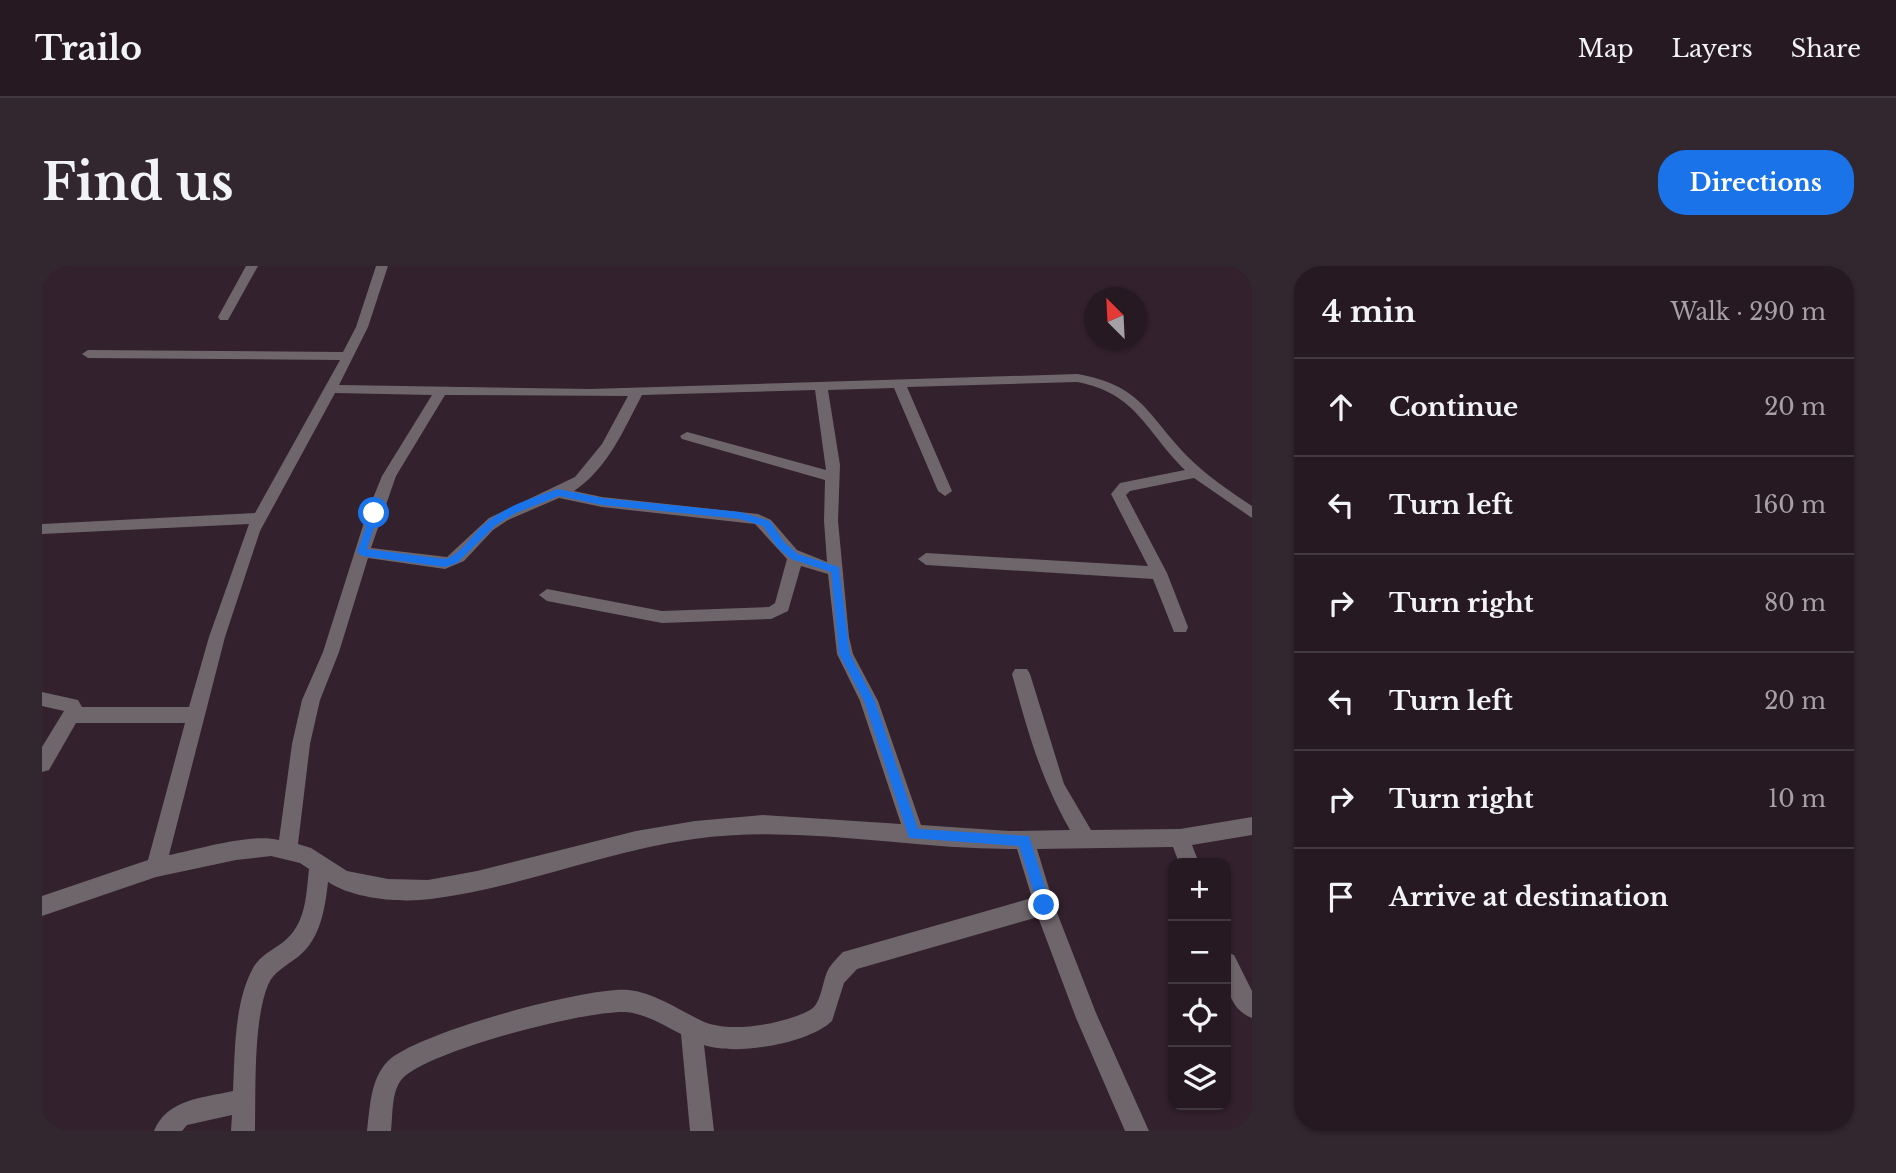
<!DOCTYPE html>
<meta charset="utf-8">
<style>
:root{--surface:#261922;--page:#32262f;--text:#f1f3f6;--muted:#a4a0a5;--line:#423840;--accent:#1a73e8}
body{margin:0;font-family:"Libre Baskerville",serif;background:var(--page);color:var(--text)}
.controls{position:absolute;right:21px;bottom:21px;display:grid;overflow:hidden;border-radius:14px;box-shadow:0 2px 5px #0004}
.controls button{width:63px;height:63px;display:grid;place-items:center;padding:0;border:0;border-bottom:2px solid var(--line);background:var(--surface);color:var(--text);font:35px sans-serif}
.compass{position:absolute;left:1042px;top:21px;width:63px;height:63px;border-radius:50%;background:var(--surface);box-shadow:0 2px 5px #0004;rotate:336deg}
.stop{position:absolute;width:21px;height:21px;margin:-16px;border:5px solid #1a73e8;border-radius:50%;background:#fff}
.stop.end{background:#1a73e8;border-color:#fff;box-shadow:0 2px 7px #0008}
.list{margin:0;padding:0;list-style:none}
h2{display:flex;justify-content:space-between;align-items:center;height:91px;margin:0;padding:0 28px;font-size:30px}
h2 small{font-size:23px;font-weight:400;color:var(--muted)}
.list li{display:grid;grid-template-columns:46px 1fr auto;gap:21px;align-items:center;box-sizing:border-box;height:98px;padding:0 28px;border-top:2px solid var(--line)}
.list b{display:block;font-size:26px;white-space:nowrap}
.list em{font-size:23px;font-style:normal;color:var(--muted)}
.icon{flex:none;width:38px;height:38px;fill:none;stroke:currentColor;stroke-width:2;stroke-linecap:round;stroke-linejoin:round}
.map{position:relative;flex:none;width:1210px;height:865px;overflow:hidden;border-radius:28px}
header{display:flex;align-items:center;gap:42px;box-sizing:border-box;height:98px;padding:0 35px;background:var(--surface);border-bottom:2px solid var(--line)}
header strong{font-size:33px}
nav{display:flex;gap:38px;margin-inline-start:auto;font-size:24px}
.intro{display:flex;align-items:center;justify-content:space-between;box-sizing:border-box;height:168px;padding:0 42px}
h1{margin:0;font-size:49px}
.button{padding:18px 32px;border-radius:28px;background:var(--accent);color:#fff;font-size:24px;font-weight:700}
main{display:flex;gap:42px;padding:0 42px}
aside{flex:1;background:var(--surface);border-radius:28px;box-shadow:0 2px 5px #0004}
.map>svg:first-child{display:block}
</style>
<header>
<strong>Trailo</strong>
<nav><a>Map</a><a>Layers</a><a>Share</a></nav>
</header>
<div class="intro"><h1>Find us</h1><a class="button">Directions</a></div>
<main>
<div class="map">
<svg width="1210" height="865" viewBox="0 0 1210 865">
<rect width="100%" height="100%" fill="#33212d"/>
<g fill="none" stroke-linecap="round" stroke-linejoin="round">
<path fill="#6f666c" fill-rule="evenodd" d="M204,0H216L186,54H178L176,51Z
M334,0H346L326,61L297,119L548,123L1035,108C1099,119 1104,147 1145,190C1164,209 1187,225 1210,240V252L1152,212L1088,225L1084,229L1125,307L1146,361L1144,366H1132L1130,361L1111,313L884,299L876,293L884,287L1106,300L1069,228L1078,217L1143,204C1104,166 1095,127 1035,116L865,121L910,225L903,230L896,225L852,122L786,124L798,199L796,255L807,371L811,388L836,435L879,559L967,565L1028,564C998,511 986,466 970,408L973,403H985L988,408L1022,518L1049,564L1138,563L1210,551V569L1150,579L1157,597H1137L1131,581L995,583L1012,639L1054,747L1107,865H1083L1034,752L996,651L815,703L802,717L790,755C766,778 693,790 662,779L672,865H648L639,768C621,759 604,748 584,746C544,744 385,785 360,813C349,826 351,849 349,865H325C328,842 328,813 346,795C374,767 546,720 587,724C613,727 637,744 660,755C687,768 742,758 768,744C780,738 780,714 787,702C791,696 796,691 801,686L990,632L975,583C867,584 760,558 652,573C563,585 478,622 389,633C358,637 312,633 286,616C283,642 279,672 257,690C246,699 232,705 226,719C211,756 214,824 213,865H189L190,849L145,859L140,865H112C125,833 160,832 191,825C193,786 192,737 211,702C217,691 230,684 240,677C264,659 264,631 267,603L258,597L229,590L194,594L114,611L0,650V630L106,594L143,457H34L7,504L0,506V481L22,445L0,440V426L36,434L40,441H147L167,371L207,258L0,268V258L213,247L298,94L46,92L40,88L46,84L301,86L314,61ZM773,124L784,204L645,166L638,170L640,173L783,214L782,255L785,296L755,284L729,254L716,248L560,231L532,225C566,202 581,165 600,129ZM293,127L390,129L340,210L325,247L281,386L260,434L250,478L237,574C208,567 157,583 127,589L183,371L218,265ZM403,129L586,130L560,178L533,211L447,252L405,291L329,282L354,210ZM517,232L560,241L713,258L745,293L733,337L727,341L620,345L505,323L497,329L505,335L620,357L729,353L746,345L759,300L786,308L795,388L818,435L859,558L721,549L653,555L594,565L435,605L386,614L346,613L305,605L269,582L256,578L268,478L278,434L297,386L326,292L403,303L422,295L451,264L466,254Z
M1184,686L1192,689L1210,725V752C1183,741 1183,711 1184,686Z"/>
</g>
<path fill="#1a73e8" d="M516,223L560,232L698,246L728,255L742,276L756,288L797,301L808,388L833,435L876,563L987,570L1009,639L1007,643H997L977,580L867,572L822,435L797,388L789,306L749,293L735,281L721,260L698,253L560,239L517,230L474,247L454,259L415,297L403,301L320,290L315,286L329,245L337,247L325,283L403,293C420,288 431,267 445,256C465,240 492,231 516,223Z"/>
</svg>
<div class="controls">
<button>+</button>
<button>−</button>
<button><svg class="icon" aria-label="locate" viewBox="0 0 24 24"><circle cx="12" cy="12" r="6"/><path d="M12 2v4M12 18v4M2 12h4M18 12h4"/></svg></button>
<button><svg class="icon" aria-label="layers" viewBox="0 0 24 24"><path d="M12 4l9 5-9 5-9-5zM3 14l9 5 9-5"/></svg></button>
</div>
<svg class="compass" viewBox="-18 -18 36 36"><path d="M0-13l5 13h-10z" fill="#e53935"/><path d="M0 13l5-13h-10z" fill="#a4a0a5"/></svg>
<div class="stop" style="left:332px;top:247px"></div>
<div class="stop end" style="left:1002px;top:639px"></div>
</div>
<aside>
<h2>4 min<small>Walk · 290 m</small></h2>
<ul class="list">
<li><svg class="icon" aria-label="ahead" viewBox="0 0 24 24"><path d="M12 20V5M6 11l6-6 6 6"/></svg><div><b>Continue</b></div><em>20 m</em></li>
<li><svg class="icon" aria-label="left" viewBox="0 0 24 24"><path d="M17 20v-9H6M10 6l-5 5 5 5"/></svg><div><b>Turn left</b></div><em>160 m</em></li>
<li><svg class="icon" aria-label="right" viewBox="0 0 24 24"><path d="M7 20v-9h11M14 6l5 5-5 5"/></svg><div><b>Turn right</b></div><em>80 m</em></li>
<li><svg class="icon" aria-label="left" viewBox="0 0 24 24"><path d="M17 20v-9H6M10 6l-5 5 5 5"/></svg><div><b>Turn left</b></div><em>20 m</em></li>
<li><svg class="icon" aria-label="right" viewBox="0 0 24 24"><path d="M7 20v-9h11M14 6l5 5-5 5"/></svg><div><b>Turn right</b></div><em>10 m</em></li>
<li><svg class="icon" aria-label="arrive" viewBox="0 0 24 24"><path d="M6 21V4h12l-3 4 3 4H6"/></svg><div><b>Arrive at destination</b></div></li>
</ul>
</aside>
</main>
